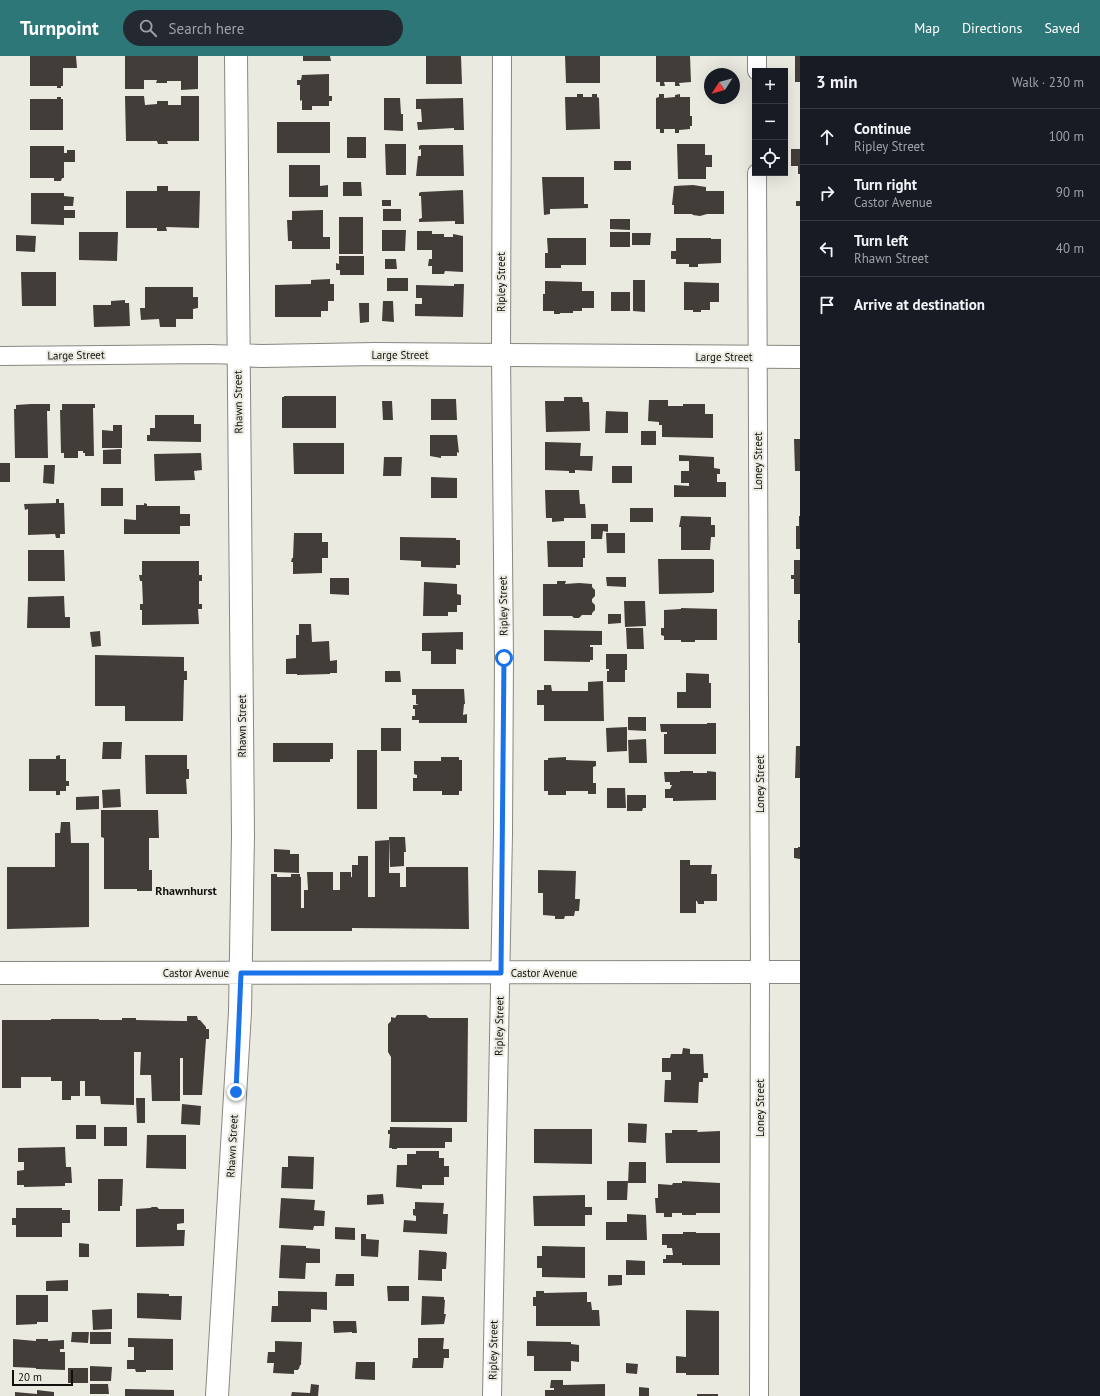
<!DOCTYPE html>
<meta charset="utf-8">
<style>
:root{--surface:#171b24;--page:#242831;--text:#f1f3f6;--muted:#9ea1a6;--line:#363941;--accent:#2d7779}
body{margin:0;font-family:"PT Sans",sans-serif;background:var(--page);color:var(--text)}
.controls{position:absolute;right:12px;top:12px;display:grid;overflow:hidden;border-radius:0px;box-shadow:0 4px 16px #0002}
.controls button{width:36px;height:36px;display:grid;place-items:center;padding:0;border:0;border-bottom:1px solid var(--line);background:var(--surface);color:var(--text);font:20px sans-serif}
.compass{position:absolute;left:704px;top:12px;width:36px;height:36px;border-radius:50%;background:var(--surface);box-shadow:0 4px 16px #0002;rotate:234deg}
.scale{position:absolute;left:12px;bottom:10px;width:61px;box-sizing:border-box;padding-left:4px;border:2px solid #11100d;border-top:0;font-size:11px;line-height:14px;white-space:nowrap;color:#11100d;-webkit-text-stroke:3px #ebeae1;paint-order:stroke}
.stop{position:absolute;width:12px;height:12px;margin:-9px;border:3px solid #1a73e8;border-radius:50%;background:#fff}
.stop.end{background:#1a73e8;border-color:#fff;box-shadow:0 1px 4px #0008}
.list{margin:0;padding:0;list-style:none}
h2{display:flex;justify-content:space-between;align-items:center;height:52px;margin:0;padding:0 16px;font-size:17px}
h2 small{font-size:13px;font-weight:400;color:var(--muted)}
.list li{display:grid;grid-template-columns:26px 1fr auto;gap:12px;align-items:center;box-sizing:border-box;height:56px;padding:0 16px;border-top:1px solid var(--line)}
.list b{display:block;font-size:15px;white-space:nowrap}
.list p{margin:0;font-size:13px;white-space:nowrap;color:var(--muted)}
.list em{font-size:13px;font-style:normal;color:var(--muted)}
.icon{flex:none;width:22px;height:22px;fill:none;stroke:currentColor;stroke-width:2;stroke-linecap:round;stroke-linejoin:round}
.map{position:relative;flex:none;width:800px;height:1340px;overflow:hidden}
header{display:flex;align-items:center;gap:24px;box-sizing:border-box;height:56px;padding:0 20px;background:var(--accent);color:#fff}
header strong{font-size:19px}
nav{display:flex;gap:22px;margin-inline-start:auto;font-size:14px}
.search{width:280px;height:36px;background:var(--page);display:flex;align-items:center;gap:10px;box-sizing:border-box;padding:0 14px;border-radius:22px;color:var(--muted);font-size:15px}
main{display:flex}
aside{flex:1;background:var(--surface)}
.map>svg:first-child{display:block}
</style>
<header>
<strong>Turnpoint</strong>
<div class="search"><svg class="icon" aria-label="search" viewBox="0 0 24 24"><circle cx="10" cy="10" r="6"/><path d="M15 15l6 6"/></svg>Search here</div>
<nav><a>Map</a><a>Directions</a><a>Saved</a></nav>
</header>
<main>
<div class="map">
<svg width="800" height="1340" viewBox="0 0 800 1340">
<rect width="100%" height="100%" fill="#ebeae1"/>
<path fill="#423d38" d="M30,0H76L77,12H63V30H61V32H57V30H30Z
M125,0H198V33L181,34V25H167V27H156L157,24H144V33H125Z
M303,0H330L331,5H303Z
M426,0H461L462,28H426Z
M565,0H600V27H566Z
M656,0H690L691,26L679,27L680,30H675V26H664L665,30H660V26H656Z
M795,0H800V26H795Z
M329,18V40H332V45H329V50H312V54H302V44L300,45V29H297V24H301L302,19Z
M577,38H583V41H592V38H597V41L599,42L600,73L566,74L565,41H577Z
M659,38H664V42L675,41V39L680,38V41H690V60H692V70H690V73L679,74V77H675V73H664V77H660V73H656V42L659,41Z
M125,40H144L145,49L157,48V45H168V49H181V40H199V85H167L168,88H158L157,85H126Z
M57,41H61V43H63V74H30V43H57Z
M384,42H400L401,58H403V75L384,74Z
M463,42L464,74H454V72L418,74L417,66H422L421,53H416V43Z
M277,66H330V97H277Z
M347,81H366V102H347Z
M385,88H406V119H386Z
M677,88H705V99H712V111H706V123H678Z
M421,89H463L464,120H416L418,100H421V93L419,94V90Z
M30,90H64V97H67V94H75V106H64V122H62L61,125H54V122H30Z
M791,93H800V118H798V110H791Z
M614,105H631V114H614Z
M289,109H320V130L328,129V141H289Z
M542,121H584V148H588V152L550,153V158L544,159Z
M343,126H361L362,140H343Z
M693,129L706,131V135H724V158H707L700,160L693,159L692,158H674V149H672L674,130Z
M157,130H168V135H200L199,172L166,171L167,175H157V172H126V135H157Z
M463,134L464,168H455V165L419,166V163L422,162L421,140H419V137L421,136Z
M31,137H64V140L74,141L73,150H64V154H75V162H64V169L31,168Z
M382,144H391V150H382Z
M796,145H800V150H796Z
M383,153H401V165H383Z
M323,154V181H330V193H292V185H288L287,164H292V155Z
M339,161H363V198H339Z
M610,163H630V174L610,173Z
M382,174H406L405,195H382Z
M417,175H432V178H444V181H453V178L463,180V216L445,215L444,218H432V210H428L429,203H432V194H417Z
M79,176H118L117,205L79,204Z
M610,176H630V191H610Z
M632,177H651L650,189H632Z
M16,179L36,180L35,196L16,195Z
M547,182H586V209H561V212H545V197H548Z
M676,182H711V183H721V207L698,208V211H689V208H676V203H671V195H676Z
M339,200H364V219H340V214H336V207L339,208Z
M385,203H396L397,213H385Z
M21,216H56V250H22Z
M387,222H408V235H387Z
M330,223V228H334V245H328V255H321V261H275V229L311,228V224Z
M633,224H645V256L633,255Z
M545,225L582,226V235H594V252H582V255H573V257H560V258H554V255H543V238H545Z
M684,226L719,227V246H710V254H701V256H693V254H684Z
M454,228H464L463,261L415,260V248H422V242H416V229L454,230Z
M145,231H193V241H198V252L193,253V263H176V271H160L159,263L141,264L140,252H145Z
M611,236H630V255H611Z
M125,244V247H129L130,270L94,271L93,249H111V245Z
M383,245H393L394,266L382,265Z
M359,247H369V266L360,267Z
M284,340H336V372H282V341H284Z
M564,341H582L583,346H589L590,375L546,376L545,345H564Z
M431,343H456L457,364H431Z
M649,344H668V350H683V348H705V358H713V382L662,381V369H659V366L648,365Z
M382,345H392L393,364H383Z
M31,348H50V355H47L48,402H15L14,353H16V349Z
M62,348H95V352H93L94,400H85V397H83V395H78V402H64V397H61L60,354H62Z
M606,355L628,356V377H605Z
M155,359H194V368H201V386L147,385V379H150V372H155Z
M113,369H122V392H102V374L113,375Z
M641,375H656V389H641Z
M430,379H457L459,397L457,396V400H441V402L430,400Z
M794,383H800V415H795Z
M545,386L581,387L580,400H593L592,415L575,414V417H569V415L545,414Z
M293,387H344V418H294Z
M121,393V408H103V394Z
M201,397L202,414L194,415L195,424L155,425L154,398Z
M679,399L714,401V412L720,413V418H717V426H726V441H674V429L689,430V427H681V415H689V405H679Z
M384,401H402L401,420H383Z
M0,407H10V426H0Z
M44,409H55L54,428L43,427Z
M612,410H632V427H612Z
M431,421L457,422V442H431Z
M101,432H123V450H101Z
M545,434H579L580,448H585L586,462H564V465L552,466V462H546Z
M56,443H59V447H64L65,478H60V482H56L55,478L28,479V453L25,454L24,448L56,447Z
M144,447L147,448V450H180V458H190V470H180V478H124V463L136,464V449H144Z
M630,452H653V466H630Z
M681,460L711,461V469H715V481H711L710,494H681V471H679Z
M799,460H800V493H796V470H799Z
M591,468H608V476L603,475L602,483H591Z
M294,477H322V486H328V502H322V517L293,518V506H291L292,502H293Z
M606,477H625V497H607Z
M400,481L456,482V484H460V509H456V512L421,511V505L400,504Z
M547,485H585V502H583V511H548Z
M28,494H64L65,525H28Z
M658,503H712L714,504V536H712L713,537L659,538Z
M794,504H800V538H794V523H791V519H794Z
M142,505H199V519H202V525H199V548H202V553H198L199,568L142,569V554H140V548H143L142,525H140L139,519H142Z
M606,521H626V531L607,530Z
M330,522H349V539L330,538Z
M557,525H566L565,528L579,527L592,528V531L595,534V540L592,543V546L595,549V554L592,557V559H582L579,562H574L572,560H543V528H557Z
M424,526L457,528V538L461,539V549H457V556H448V560H423Z
M64,540L65,561H70V572H27L28,541Z
M624,545H645L646,570L625,571Z
M681,552L717,553V584H695V586H681V584H664V580L661,579V572H664V554L681,553Z
M608,558H621V567L608,568Z
M798,564H800V587H798Z
M299,568H311L312,586L329,585L330,605L337,604V617H330V618L297,619V618H286V603L296,602V579H299Z
M626,572H643L644,593H627Z
M544,574L602,575V589H590V591H593V604H590V606L544,605Z
M100,575L101,590L92,591L90,576Z
M463,576V594L456,593V608H431V595H422V577Z
M606,598H627V614H625V626H607V615H609V613H606Z
M95,599L184,601V615H187V624H184L183,665H125V650H95Z
M385,615H400L401,626H385Z
M686,617L709,618V627H711V652H677V636H686Z
M603,625L604,665H544V649H537V634H544V629H551L552,635H588V626Z
M412,633H464L465,648H464L463,659L467,658V667H419V664H412V660H415V653H413V649H419L416,648V639H412Z
M628,661H646V675L628,674Z
M707,667H716V698H664V678H667V676H661L660,668H707Z
M627,671V695L607,696L606,672Z
M381,672H401V695H381Z
M646,683L647,707H629L628,684Z
M103,686H122L121,703H102Z
M273,687H333V703H330V706H273Z
M796,690H800V722H795Z
M357,694H377V753H357Z
M60,699V703H66V725H69V730H66V735H60V739H56V735H29V703H56V700Z
M145,699H187V713H189V723H186L187,738H146Z
M441,701H459V704H462V735H459V739H442V735H413V722H417V719L414,718V705H441Z
M566,701V704L596,705V710L593,711V727H596V738H588V735H566V739H548V735H544V704H548V702Z
M680,715H693V717H707V715L716,716V744L673,745V742H665V733H670L672,729H670V726H665L664,716H680Z
M607,732H625L626,752H607Z
M120,733L121,751L103,752L102,734Z
M627,739H646V752H643L642,755H627Z
M99,740V753L76,754V741Z
M101,754H158L159,782H149V814H152V835H137V833H104V782L101,781Z
M61,766H70L71,787H89V871L7,873V811H55V777H60Z
M389,781H405L406,796H404V810L390,811Z
M389,784V817H400V831H406V811H468L469,873L352,872V875H271V818H277V821H291V818H300V821H301V852H304V834H308L307,816H333V834H340V816H351V821H352V809H358V800H368V841H375V785Z
M798,791H800V803L794,802V792H798Z
M274,793L290,794V798H299V817L274,816Z
M680,804H690V809H712L711,818H717V845H704V848H698L697,845H696V857H680Z
M538,814L576,815L575,843H580L579,855H575L574,860H565L564,863H555V860L543,859V837H538Z
M397,959H426L429,962H468L467,1066H391V1001L388,996V968L391,965V961L395,962Z
M187,960H197L198,964H200L206,971V973H209V983H206L202,1039H183V1002H180V1045H152L151,1019H140L141,996H134V1049L101,1048L100,1040H85V1025H80V1040H71V1044H62V1025H51V1021H21V1032H2V964H51V963H99V964H122V962H136V964L183,965H187Z
M683,992L690,993V998H703L704,1017H708V1022H703V1026H699L698,1047L664,1046L665,1024H671V1016H662V1002H670L671,998H682Z
M136,1042H145V1067H137Z
M182,1048L201,1050L200,1069L181,1068Z
M628,1067L647,1068L646,1087L628,1086Z
M76,1069H96V1083H76Z
M104,1071H127V1090H104Z
M390,1071L452,1072V1086H445V1092H397V1093H392V1092H389L390,1078H388V1074H390Z
M534,1073H592V1108L534,1107Z
M672,1074H698L697,1076L720,1075V1107H666L665,1077H672Z
M147,1079H186V1113L146,1112Z
M65,1091L66,1111H71L72,1127H65V1130L24,1131V1129H17V1115L24,1114V1106H18V1092Z
M416,1095H439V1102H444V1110H449V1121H444V1129H422V1133L396,1131L397,1109H407V1098H416Z
M288,1100L314,1101L313,1133L281,1132L282,1111H288Z
M629,1106H646V1127H628Z
M98,1123H123L122,1150H120V1155H98Z
M607,1125H628L627,1144H607Z
M682,1125L720,1127V1157H696V1159H682V1157H672V1161H664V1157H656L655,1142H658V1128L672,1129L673,1127H682Z
M383,1138L384,1148L367,1149V1139Z
M585,1139V1151H592V1159H585V1170H534L533,1140Z
M281,1142L315,1144L314,1154L325,1155L324,1170H314L313,1174L279,1172Z
M415,1146L444,1147L443,1158H448L447,1178L403,1176L404,1164L416,1165V1160L413,1159V1153H415Z
M152,1151H157L159,1153H184V1167L177,1168V1174H185L184,1190L136,1191V1153L150,1152Z
M16,1152H62V1154H70V1167H62V1181H16V1169H12V1162H16Z
M627,1158L646,1159L647,1184H606V1166H627Z
M335,1171L355,1172V1184L335,1183Z
M683,1176H696V1177H720V1209H682V1207H663V1203H666V1199H673L672,1192H667V1189H662V1178H683Z
M361,1178H366V1183L379,1184L378,1201L361,1200Z
M79,1187L89,1188V1201H79Z
M281,1189L306,1190V1192L320,1193V1207H306L305,1223L279,1222Z
M542,1190L585,1191V1222L542,1221V1212H537V1200H542Z
M419,1194L446,1196V1197H447L446,1213H442V1225L418,1224Z
M626,1204L645,1205V1219H626Z
M336,1218H354V1230H335Z
M608,1219H622V1229L608,1230Z
M68,1224V1235H46V1225Z
M387,1230H409V1245H388Z
M278,1235L327,1236V1254L311,1253V1266H271L272,1250H278Z
M536,1235H544V1237L587,1236V1246H591L592,1254H599L600,1270H536V1250H533V1241H536Z
M137,1237L169,1238V1240H182L181,1264L137,1262Z
M16,1239H48V1266H37V1268L16,1269Z
M422,1240L444,1241V1244H445L444,1258H446L444,1268L421,1269Z
M112,1253V1273L93,1274L92,1254Z
M686,1254L719,1255V1319H686V1317H676V1300L686,1301Z
M333,1265H356L357,1277H352V1276L334,1277Z
M72,1276H89L88,1287L71,1286Z
M90,1276H111V1288H90Z
M128,1282L173,1283V1314H146V1316H136L135,1313H127V1304H134V1291H128Z
M418,1282H444L443,1293H449V1302H444L443,1312H412L413,1302H418Z
M13,1283L36,1285V1283H48V1285L64,1284V1293H60V1296H65V1314L36,1313V1312L13,1311Z
M275,1285L302,1286L301,1309H300L299,1313H298V1314H294V1318L273,1317L274,1307H267L268,1296H275Z
M527,1285L571,1286V1288L579,1289V1306L571,1305V1315H534V1300H527Z
M356,1306H375V1324L355,1323Z
M626,1307L638,1308L637,1318L626,1317Z
M90,1310L112,1311L111,1325H90Z
M68,1312H88V1327H68Z
M551,1324H563V1329L605,1328V1340H545V1334H554V1332H550Z
M90,1328H108L109,1338H90Z
M311,1328L319,1329L318,1340H291L292,1336L310,1337Z
M639,1331L649,1332V1340H639Z
M125,1333L174,1334V1340H125Z
M37,1334L54,1336V1340H15V1336L37,1338Z
M697,1338H718V1340H697Z"/>
<g fill="none" stroke-linecap="round" stroke-linejoin="round">
<g stroke="#898780" stroke-width="20">
<path id="street" d="M757,0V15
M757,117L760,916L759,1340
M0,300L211,298L238,299
M492,1340L503,778L504,602L501,299L502,0"/>
</g>
<g stroke="#898780" stroke-width="24">
<path id="secondary" d="M238,299L262,300L375,298L800,301
M0,917L800,916
M217,1340L240,956L243,778L236,0"/>
</g>
<use href="#street" stroke="#fff" stroke-width="18"/>
<use href="#secondary" stroke="#fff" stroke-width="22"/>
</g>
<g fill="none" stroke-linecap="round" stroke-linejoin="round">
<path stroke="#1a73e8" stroke-width="5" d="M236,1036L241,917H501L504,602"/>
</g>
<g text-anchor="middle" dominant-baseline="central" stroke-width="4" stroke-linejoin="round" paint-order="stroke">
<g font-size="11" fill="#11100d" stroke="#ebeae1">
<text transform="translate(501 226) rotate(-90)">Ripley Street</text>
<text transform="translate(76 299) rotate(-1)">Large Street</text>
<text x="400" y="299">Large Street</text>
<text x="724" y="301">Large Street</text>
<text transform="translate(238 346) rotate(-91)">Rhawn Street</text>
<text transform="translate(758 405) rotate(-90)">Loney Street</text>
<text transform="translate(503 550) rotate(-91)">Ripley Street</text>
<text transform="translate(242 670) rotate(-90)">Rhawn Street</text>
<text transform="translate(760 728) rotate(-90)">Loney Street</text>
<text x="196" y="917">Castor Avenue</text>
<text x="544" y="917">Castor Avenue</text>
<text transform="translate(499 970) rotate(-89)">Ripley Street</text>
<text transform="translate(760 1052) rotate(-90)">Loney Street</text>
<text transform="translate(232 1090) rotate(-87)">Rhawn Street</text>
<text transform="translate(493 1294) rotate(-89)">Ripley Street</text>
</g>
<g font-size="12" font-weight="bold" fill="#11100d" stroke="#ebeae1">
<text x="186" y="834">Rhawnhurst</text>
</g>
</g>
</svg>
<div class="controls">
<button>+</button>
<button>−</button>
<button><svg class="icon" aria-label="locate" viewBox="0 0 24 24"><circle cx="12" cy="12" r="6"/><path d="M12 2v4M12 18v4M2 12h4M18 12h4"/></svg></button>
</div>
<svg class="compass" viewBox="-18 -18 36 36"><path d="M0-13l5 13h-10z" fill="#e53935"/><path d="M0 13l5-13h-10z" fill="#9ea1a6"/></svg>
<div class="scale">20 m</div>
<div class="stop" style="left:504px;top:602px"></div>
<div class="stop end" style="left:236px;top:1036px"></div>
</div>
<aside>
<h2>3 min<small>Walk · 230 m</small></h2>
<ul class="list">
<li><svg class="icon" aria-label="ahead" viewBox="0 0 24 24"><path d="M12 20V5M6 11l6-6 6 6"/></svg><div><b>Continue</b><p>Ripley Street</p></div><em>100 m</em></li>
<li><svg class="icon" aria-label="right" viewBox="0 0 24 24"><path d="M7 20v-9h11M14 6l5 5-5 5"/></svg><div><b>Turn right</b><p>Castor Avenue</p></div><em>90 m</em></li>
<li><svg class="icon" aria-label="left" viewBox="0 0 24 24"><path d="M17 20v-9H6M10 6l-5 5 5 5"/></svg><div><b>Turn left</b><p>Rhawn Street</p></div><em>40 m</em></li>
<li><svg class="icon" aria-label="arrive" viewBox="0 0 24 24"><path d="M6 21V4h12l-3 4 3 4H6"/></svg><div><b>Arrive at destination</b></div></li>
</ul>
</aside>
</main>
